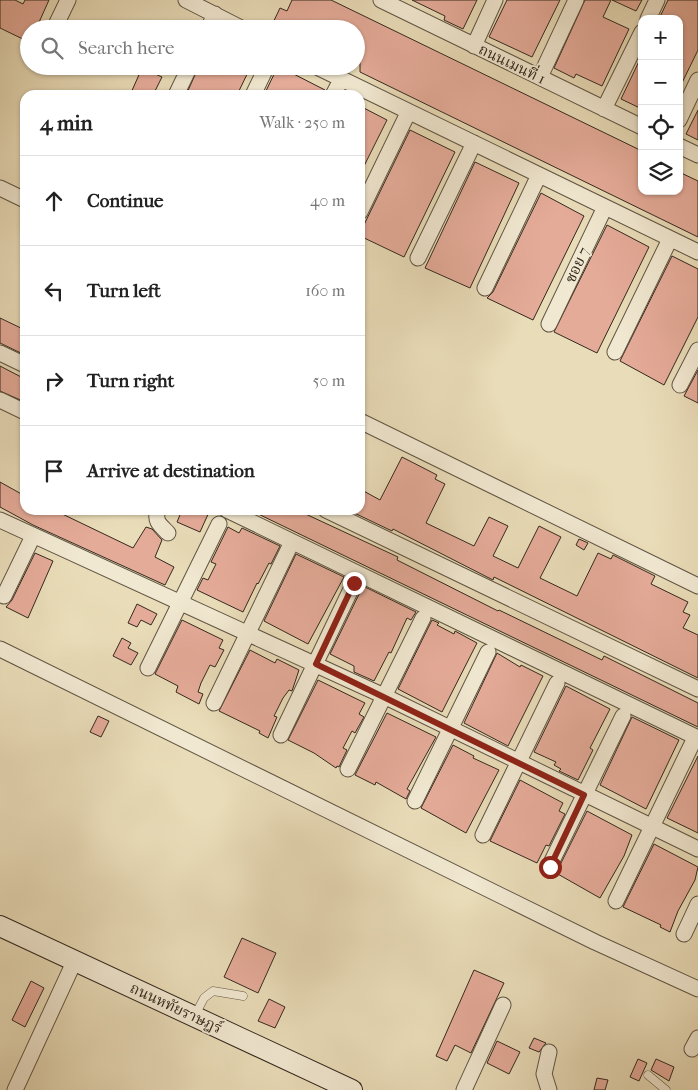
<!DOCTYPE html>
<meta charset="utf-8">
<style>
:root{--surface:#fff;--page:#f2f2f2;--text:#222;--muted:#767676;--line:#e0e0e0}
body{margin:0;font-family:"IM FELL French Canon","Noto Serif Thai",serif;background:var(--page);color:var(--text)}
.controls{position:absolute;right:15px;top:15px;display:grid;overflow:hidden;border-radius:10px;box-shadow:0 1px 4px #0004}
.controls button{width:45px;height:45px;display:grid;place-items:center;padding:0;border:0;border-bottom:1px solid var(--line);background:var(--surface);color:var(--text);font:25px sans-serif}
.stop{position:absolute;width:15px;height:15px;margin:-11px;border:4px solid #8f2418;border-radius:50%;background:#fff}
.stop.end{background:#8f2418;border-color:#fff;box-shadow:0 1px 5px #0008}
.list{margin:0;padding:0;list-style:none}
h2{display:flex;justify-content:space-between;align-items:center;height:65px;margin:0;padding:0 20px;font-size:21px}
h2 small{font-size:16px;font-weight:400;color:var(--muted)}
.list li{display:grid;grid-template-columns:32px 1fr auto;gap:15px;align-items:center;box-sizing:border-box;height:90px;padding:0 20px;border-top:1px solid var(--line)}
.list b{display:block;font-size:19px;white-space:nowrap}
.list em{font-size:16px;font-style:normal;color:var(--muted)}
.icon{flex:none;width:28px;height:28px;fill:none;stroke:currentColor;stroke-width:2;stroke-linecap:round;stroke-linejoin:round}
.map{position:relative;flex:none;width:698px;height:1090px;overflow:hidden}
.search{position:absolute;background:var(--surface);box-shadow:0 1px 4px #0004;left:20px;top:20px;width:345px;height:55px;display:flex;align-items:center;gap:12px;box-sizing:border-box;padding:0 18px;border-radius:28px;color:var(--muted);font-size:19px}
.panel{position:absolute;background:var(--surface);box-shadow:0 1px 4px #0004;left:20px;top:90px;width:345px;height:425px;border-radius:15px}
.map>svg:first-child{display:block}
</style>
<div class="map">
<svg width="698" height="1090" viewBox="0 0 698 1090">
<rect width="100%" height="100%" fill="#e9dcb8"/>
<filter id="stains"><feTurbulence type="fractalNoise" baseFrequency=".004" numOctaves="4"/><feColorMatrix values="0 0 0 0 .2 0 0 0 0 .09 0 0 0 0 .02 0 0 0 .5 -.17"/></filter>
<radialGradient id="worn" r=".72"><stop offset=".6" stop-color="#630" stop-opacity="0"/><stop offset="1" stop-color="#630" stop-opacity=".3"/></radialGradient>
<path fill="#e5ab99" stroke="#33291e" d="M0,0H15L23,4L25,0H49L36,29H29V42L0,28Z
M292,0H331L642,151V191H679V172L698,181V237L360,72V52L356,60V29H270L280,8L287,11Z
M412,0H477L463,29L444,20L445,16Z
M507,0H560L532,57L489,37Z
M585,0H611L603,17L629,29L602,86L576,74L574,78L554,68Z
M612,0H642L636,11Z
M668,0H698V50L679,89V19H659Z
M642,55V109L621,99Z
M199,66H251L237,95H186Z
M278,66L325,90L324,95H264Z
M142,68L162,77L153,95H130Z
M360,106L387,120L360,174Z
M698,110V140L686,134Z
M410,130L455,152L404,257L360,236V233Z
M475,162L519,183L470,288L425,268Z
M541,193L584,216L533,320L487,298L493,292Z
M607,225L649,247L597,353L554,332Z
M672,256L698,269V317L664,385L620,361Z
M0,318L25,330V355L0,343Z
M0,366L25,379V402L0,391Z
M698,370V403L684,396Z
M402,457L437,475L435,479L445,484L426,523L474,546L489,517L508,526L493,556L518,568L539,526L561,537L540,578L571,593L577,596L598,553L611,559L613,555L655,576L651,584L688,602L683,612L690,615L683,628L698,635V678L494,577L493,580L393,529L392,531L348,510H360V489L380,500Z
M0,482L25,496V510H54L133,548L146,527L152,529L162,540L155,557L174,567L165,585L33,525L0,507Z
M182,510H210L200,532L177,522Z
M250,510H297L398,557L397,560L498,611L499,610L602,660L604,656L698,703V727Z
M228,527L239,533L242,528L280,546L271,564L269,563L258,584L257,583L243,612L197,590L203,578L208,580L216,564L211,562Z
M579,539L588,543L584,550L576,545Z
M35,553L53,561L28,618L6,607L12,600Z
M296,554L344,577L308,644L264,621Z
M363,586L416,612L411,620L407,618L391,653L389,652L374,681L354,672V666L330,654Z
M137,604L157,614L151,625L141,620L137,627L128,623Z
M182,620L223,640L219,648L224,650L215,667L210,665L201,683L198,692L203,694L199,704L176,692L178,686L155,674Z
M432,620L439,623L437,625L454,634L455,631L477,643L442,712L398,689Z
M122,638L131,643L128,648L138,653L131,665L113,656Z
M250,650L275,663L277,659L299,670L292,691L289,690L283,698L274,716L277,717L268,738L259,733L260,731L219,711Z
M497,653L520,667L521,665L543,676L508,746L464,723Z
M318,680L365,703L359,714L364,717L355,733L352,731L343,748L347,750L339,767L337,766L336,768L314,753L288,740Z
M566,686L610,709L590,748L593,750L578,780L559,771L561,769L554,765L556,762L534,752Z
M387,713L436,737L407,789L410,791L406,799L376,782L375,785L355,775Z
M98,716L109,721L101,737L90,732Z
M632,717L679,740L646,809L600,785Z
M453,745L474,756L473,758L499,770L466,833L421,808Z
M698,756V833L667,818Z
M520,780L563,803L559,811L565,814L549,846L546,845L537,863L490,841Z
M587,811L632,835L624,856L600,898L556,873Z
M654,844L698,867L695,880L678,911L670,932L660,927L661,925L623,907Z
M242,938L276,953L258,993L224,977Z
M474,970L504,983L471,1053L455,1045L447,1061L436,1056Z
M31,981L44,988L25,1027L12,1020Z
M269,999L285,1007L275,1028L258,1021Z
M534,1038L546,1043L539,1052L529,1048Z
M497,1041L520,1052L509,1074L487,1063Z
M638,1059L647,1063L639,1081L630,1077Z
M656,1059L674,1067L669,1081L651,1070Z
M597,1078L608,1080L605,1090H594Z"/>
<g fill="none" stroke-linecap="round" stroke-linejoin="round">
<g stroke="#605644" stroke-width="9">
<path id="lane" d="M194,1017L204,998L213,991L243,996
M648,1075L666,1090"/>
</g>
<g stroke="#605644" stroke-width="17">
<path id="street" d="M186,0L243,29
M381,0L642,127
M648,19L657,0
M54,29L68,0
M208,29L215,14
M474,46L495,0
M315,66L698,252
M540,77L576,0
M176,95L190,66
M253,95L267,66
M333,95L341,80
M604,109L642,32
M679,120L698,80
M679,146L698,155
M0,188L25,200
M360,212L408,113
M418,258L474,143
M485,288L539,175
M549,324L605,207
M615,352L670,239
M0,353L25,365
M680,385L698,350
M0,400L25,412
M360,421L698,586
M158,510C154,521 160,525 168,533
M227,510L698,738
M326,510L698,689
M0,520L384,696L698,849
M4,596L33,536
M0,649L595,942L698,989
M148,668L219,524
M214,703L289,548
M281,735L354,583
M348,769L423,618
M415,801L488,652
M483,835L557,683
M549,867L623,716
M616,901L692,744
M684,934L698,904
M692,1049L698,1038
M549,1052L544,1074L549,1090
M15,1090L75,960
M464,1090L503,1005"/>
</g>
<g stroke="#33291e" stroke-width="22">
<path id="secondary" d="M0,926L352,1090"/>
</g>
<use href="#lane" stroke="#f1e8d1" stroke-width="8"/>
<use href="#street" stroke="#f1e8d1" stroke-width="15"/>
<use href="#secondary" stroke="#f1e8d1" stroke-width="20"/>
</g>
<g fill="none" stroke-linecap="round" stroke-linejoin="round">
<path stroke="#8f2418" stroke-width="6" d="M354,583L316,664L584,795L550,867"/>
</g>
<g text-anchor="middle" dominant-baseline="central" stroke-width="4" stroke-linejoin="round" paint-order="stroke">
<g font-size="15" fill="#33291e" stroke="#f1e8d1">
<text transform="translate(512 64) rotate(26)">ถนนเมนที่ 1</text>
<text transform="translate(577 265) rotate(-65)">ซอย 7</text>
<text transform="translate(176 1008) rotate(25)">ถนนหทัยราษฎร์</text>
</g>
</g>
<rect width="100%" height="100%" filter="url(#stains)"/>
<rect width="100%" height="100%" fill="url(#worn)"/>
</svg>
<div class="controls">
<button>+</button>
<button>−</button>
<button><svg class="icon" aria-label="locate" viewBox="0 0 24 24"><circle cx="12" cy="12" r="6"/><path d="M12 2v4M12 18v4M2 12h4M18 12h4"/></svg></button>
<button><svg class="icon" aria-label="layers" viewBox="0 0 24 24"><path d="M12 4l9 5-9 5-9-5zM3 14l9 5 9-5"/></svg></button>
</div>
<div class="stop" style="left:550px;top:867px"></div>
<div class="stop end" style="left:354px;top:583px"></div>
<div class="search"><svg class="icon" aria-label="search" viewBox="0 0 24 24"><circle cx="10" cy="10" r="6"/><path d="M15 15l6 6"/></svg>Search here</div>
<section class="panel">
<h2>4 min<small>Walk · 250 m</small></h2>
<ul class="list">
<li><svg class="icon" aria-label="ahead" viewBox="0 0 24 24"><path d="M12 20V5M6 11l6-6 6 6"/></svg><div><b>Continue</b></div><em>40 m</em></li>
<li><svg class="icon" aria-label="left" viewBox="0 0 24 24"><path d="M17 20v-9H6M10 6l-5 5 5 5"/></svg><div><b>Turn left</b></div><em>160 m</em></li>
<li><svg class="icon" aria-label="right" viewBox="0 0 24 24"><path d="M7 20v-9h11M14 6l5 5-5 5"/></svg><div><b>Turn right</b></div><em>50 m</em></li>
<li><svg class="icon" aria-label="arrive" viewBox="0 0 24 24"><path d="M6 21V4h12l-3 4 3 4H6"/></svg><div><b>Arrive at destination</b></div></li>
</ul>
</section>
</div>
